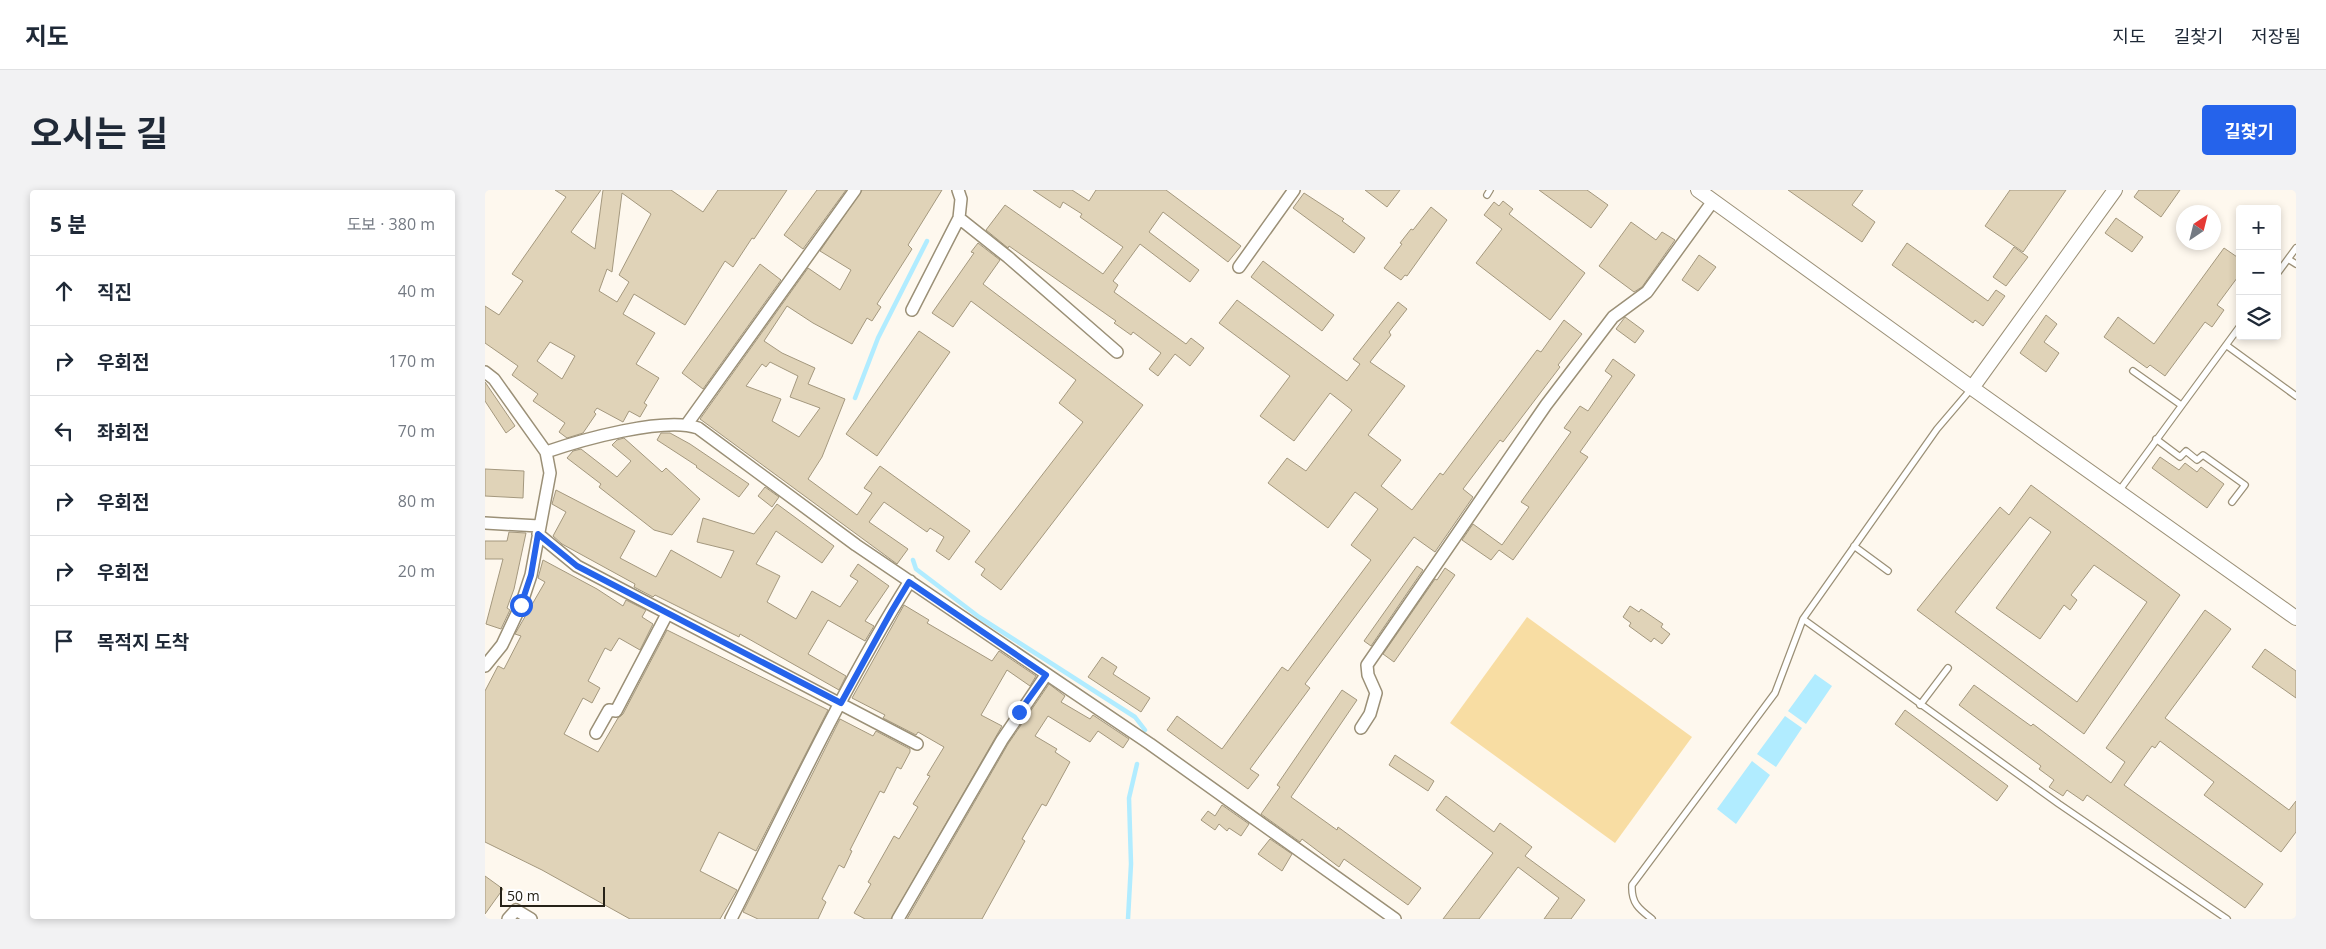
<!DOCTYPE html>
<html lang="ko">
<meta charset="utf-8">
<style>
:root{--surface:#fff;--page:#f2f2f3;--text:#1f2937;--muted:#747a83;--line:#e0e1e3;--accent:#2563eb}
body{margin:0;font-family:"Open Sans","Noto Sans KR",sans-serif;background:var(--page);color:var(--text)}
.controls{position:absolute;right:15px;top:15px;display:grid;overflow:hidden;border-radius:5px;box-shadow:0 2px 8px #0003}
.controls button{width:45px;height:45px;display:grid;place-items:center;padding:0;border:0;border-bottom:1px solid var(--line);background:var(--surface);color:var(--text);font:25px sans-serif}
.compass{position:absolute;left:1691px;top:15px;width:45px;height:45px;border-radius:50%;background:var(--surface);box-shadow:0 2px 8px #0003;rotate:35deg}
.scale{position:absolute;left:15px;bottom:12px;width:105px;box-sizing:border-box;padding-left:5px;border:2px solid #262218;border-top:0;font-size:14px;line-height:18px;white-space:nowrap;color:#262218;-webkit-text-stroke:4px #fff;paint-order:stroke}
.stop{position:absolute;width:15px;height:15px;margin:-11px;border:4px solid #2563eb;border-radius:50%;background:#fff}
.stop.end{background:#2563eb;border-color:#fff;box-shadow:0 1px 5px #0008}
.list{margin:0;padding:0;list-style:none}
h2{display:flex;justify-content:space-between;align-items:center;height:65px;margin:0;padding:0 20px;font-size:21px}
h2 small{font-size:16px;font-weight:400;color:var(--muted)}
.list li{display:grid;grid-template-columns:32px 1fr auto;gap:15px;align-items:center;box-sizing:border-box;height:70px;padding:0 20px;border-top:1px solid var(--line)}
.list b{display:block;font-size:19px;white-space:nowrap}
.list em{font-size:16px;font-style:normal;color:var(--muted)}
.icon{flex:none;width:28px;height:28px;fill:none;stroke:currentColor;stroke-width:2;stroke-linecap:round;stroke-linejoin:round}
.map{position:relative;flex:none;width:1811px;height:729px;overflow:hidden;border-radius:5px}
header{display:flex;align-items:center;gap:30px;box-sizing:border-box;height:70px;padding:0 25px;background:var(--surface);border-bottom:1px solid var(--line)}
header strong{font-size:24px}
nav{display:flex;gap:28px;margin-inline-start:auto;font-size:18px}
.intro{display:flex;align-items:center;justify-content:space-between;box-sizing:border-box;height:120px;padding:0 30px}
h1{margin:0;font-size:35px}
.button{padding:12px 22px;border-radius:5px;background:var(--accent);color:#fff;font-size:18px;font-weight:700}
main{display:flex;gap:30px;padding:0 30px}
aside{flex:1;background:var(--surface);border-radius:5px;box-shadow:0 2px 8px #0003}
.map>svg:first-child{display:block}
</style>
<header>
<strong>지도</strong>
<nav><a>지도</a><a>길찾기</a><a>저장됨</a></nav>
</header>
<div class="intro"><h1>오시는 길</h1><a class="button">길찾기</a></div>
<main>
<aside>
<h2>5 분<small>도보 · 380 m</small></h2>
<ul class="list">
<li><svg class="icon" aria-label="ahead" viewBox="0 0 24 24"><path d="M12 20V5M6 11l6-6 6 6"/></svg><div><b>직진</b></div><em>40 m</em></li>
<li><svg class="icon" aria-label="right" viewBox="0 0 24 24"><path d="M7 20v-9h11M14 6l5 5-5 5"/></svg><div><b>우회전</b></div><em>170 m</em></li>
<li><svg class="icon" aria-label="left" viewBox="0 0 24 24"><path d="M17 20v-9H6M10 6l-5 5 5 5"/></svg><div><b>좌회전</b></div><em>70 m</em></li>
<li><svg class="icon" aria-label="right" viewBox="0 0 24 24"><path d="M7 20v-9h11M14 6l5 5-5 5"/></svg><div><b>우회전</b></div><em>80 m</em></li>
<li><svg class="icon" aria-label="right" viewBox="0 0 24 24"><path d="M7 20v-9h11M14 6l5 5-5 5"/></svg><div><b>우회전</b></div><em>20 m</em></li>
<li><svg class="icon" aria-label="arrive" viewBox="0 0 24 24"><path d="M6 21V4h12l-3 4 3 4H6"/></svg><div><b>목적지 도착</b></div></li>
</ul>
</aside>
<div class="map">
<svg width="1811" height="729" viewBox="0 0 1811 729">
<rect width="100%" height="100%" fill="#fef8ee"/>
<path fill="#f8dda3" d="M1042,427L1207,547L1130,653L965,533Z"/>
<path fill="#b1ecff" d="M1330,484L1347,496L1321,534L1303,521Z
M1300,526L1317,538L1291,577L1272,564Z
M1267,571L1285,585L1251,634L1232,619Z"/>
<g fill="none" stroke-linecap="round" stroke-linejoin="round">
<path stroke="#b1ecff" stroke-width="4.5" d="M370,208L393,148L442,51
M428,370L431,379L494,427L650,527L660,540
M643,729L646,674L644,608L652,574"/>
</g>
<path fill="#e0d3b8" stroke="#a4987e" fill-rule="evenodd" d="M70,0H116L86,42L110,59L118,0H186L218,22L233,0H302L269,49L267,48L248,77L240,71L200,135L149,104L138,124L170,143L151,174L174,188L159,213L162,215L155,227L144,221L138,232L112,218L109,222L111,224L98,243L82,248L74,242L80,233L48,211L53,204L27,185L33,176L0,153V116L14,125L38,91L27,84L81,7ZM137,3L166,24L134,85L144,92L132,112L114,101L122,79L127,82ZM65,152L90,166L77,189L52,171Z
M332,0H361L318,59L299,45Z
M377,0H457L423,55L427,59L392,114L396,117L387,131L382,128L367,154L328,133L302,116L279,151L297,163L330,178L323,194L360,209L337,267L323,289L372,325L387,303L379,298L395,276L485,341L464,370L451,361L459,347L445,338L442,342L399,312L384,332L423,359L412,374L215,229L323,78L355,100L366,80L335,61ZM285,172L313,186L305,207L335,218L314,247L287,231L296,209L261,196L277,174L281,177Z
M548,0H587L604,11L611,0H681L756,56L743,72L678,22L664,42L714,80L705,92L655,54L628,91L633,95L629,102L701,154L706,148L719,158L705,176L690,164L673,186L664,179L676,163L648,142L646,145L629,133L631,131L524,56L523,58L501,40L520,15L618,84L638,57L595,27L597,24L578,12L575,18Z
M880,0H915L902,17Z
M1054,0H1102L1123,15L1106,38Z
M1303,0H1378L1367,15L1390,32L1377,52Z
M1525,0H1581L1538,62L1500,36Z
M1654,0H1695L1676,27L1649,7Z
M819,3L859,29L857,31L880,48L869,63L808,18Z
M1018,11L1028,19L1024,24L1100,83L1065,130L991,73L1017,39L999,25L1009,12L1014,16Z
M946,17L962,30L922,86L920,85L916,90L899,78L917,54L915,53L926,39L928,40Z
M1631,28L1658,47L1647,62L1620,43Z
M1146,32L1171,50L1177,42L1190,50L1157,97L1149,102L1114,76Z
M493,53L515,70L498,94L658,215L516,400L496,385L500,379L490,372L598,232L574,213L591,190L486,111L468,137L447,123L489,63L486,62Z
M1422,53L1503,111L1511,100L1520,106L1498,136L1490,130L1488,133L1407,75Z
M1529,57L1543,67L1521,96L1508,87Z
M1739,58L1755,69V84L1732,115L1739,120L1727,137L1720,132L1680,186L1665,175L1662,178L1619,147L1633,127L1669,154Z
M1214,65L1231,77L1213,101L1197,90Z
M778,71L849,125L837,141L766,87Z
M275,74L296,90L218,199L197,183Z
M752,110L862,191L875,174L868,169L913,112L922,119L904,142L906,145L885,172L920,196L883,245L916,270L896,296L927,320L955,283L958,285L1052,160L1056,162L1079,130L1097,144L1073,175L1075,177L1018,252L1015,250L978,299L988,307L950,362L929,347L820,494L825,498L765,579L774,585L763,599L682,540L692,526L737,559L797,477L803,481L886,370L866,355L893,319L870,302L843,338L783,293L802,268L821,281L867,220L845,203L809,251L775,226L805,186L734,133Z
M1561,125L1572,134L1559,152L1574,163L1561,182L1535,163Z
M1140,127L1159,141L1150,153L1131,139Z
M434,141L465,162L392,266L361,244Z
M1128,169L1150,185L1095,262L1103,267L1028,370L1014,360L1006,370L977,350L988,334L1017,355L1044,317L1036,312L1086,242L1079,238L1095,216L1103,221L1127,186L1120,181Z
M0,192L30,236L21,243L0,211Z
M176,243H185L205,254L264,294L254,307L211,277L212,276L172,250Z
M139,248L177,282L181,278L215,309L187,345L169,340L114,297L116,294L82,268L88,261L96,259L132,287L146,271L127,255L132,250Z
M1675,267L1694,280L1700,273L1712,282L1716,277L1739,294L1722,318L1667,278Z
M0,279L39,281L38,308L0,306Z
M1546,295L1695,405L1599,544L1432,420L1515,317L1524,325ZM1545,327L1566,342L1511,418L1555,449L1579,415L1585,420L1592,410L1586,405L1609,375L1662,412L1592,512L1470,422Z
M280,297L294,307L287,317L273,306Z
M71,300L150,341L135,368L171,387L186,360L236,388L249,361L212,352L218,328L269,344L292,314L349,356L337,373L291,341L271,374L295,386L282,412L311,429L327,401L355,417L373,391L365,386L373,374L404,396L380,431L389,436L380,451L343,430L323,464L361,486L354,500L255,444L254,447L170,405L168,407L149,397L150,394L77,354L68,346L81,322L67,314Z
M24,342L41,343L29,399L22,418L25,420L24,422L16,439L1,434L18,369H0V351H22Z
M58,370L112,399L138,416L141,410L161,420L157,427L168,434L155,460L134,448L126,461L120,458L103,491L115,498L107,513L98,508L79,544L113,562L133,528L138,524L182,440L343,520L271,661L234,642L228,654L215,681L252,700L235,729H145L57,680L0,652V501L13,476L19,479L36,446L30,444L60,392L53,388Z
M932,376L938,380L886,456L879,451Z
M960,378L970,385L909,472L898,464L950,389L952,390Z
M419,415L444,430L442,433L507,471L514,461L551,486L545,496L522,480L496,525L517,536L406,729H380L369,723L386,694L383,692L409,646L414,649L433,617L428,614L445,586L442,585L459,557L433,542L431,545L398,528L400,525L367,508Z
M1145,416L1154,422L1156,419L1178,434L1176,437L1185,444L1177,454L1169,448L1166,452L1144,436L1146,433L1138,427Z
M1720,420L1746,439L1680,528L1804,620L1811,611V642L1796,662L1719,605L1729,592L1675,551L1670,558L1667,556L1639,595L1778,694L1760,718L1602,605L1598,611L1582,600L1578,606L1564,597L1569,590L1554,579L1556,576L1474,515L1489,495L1546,536L1548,534L1626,593L1640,572L1621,558Z
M1780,459L1811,481V508L1767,477Z
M617,467L632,477L628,484L665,508L656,522L603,487Z
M564,494L580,506L576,512L605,529L608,525L644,549L638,558L613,541L605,552L563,526L550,546L572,559L570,562L585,572L561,616L557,614L537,649L540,651L497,729H422L523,554Z
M857,500L872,510L806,607L852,640L853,637L936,698L923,715L859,669L854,677L817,649L815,652L776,624L795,597L792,595Z
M1420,520L1523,596L1512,611L1410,534Z
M355,529L388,546L391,541L425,559V562L416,579L412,577L399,603L395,601L365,660L367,661L359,678L354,675L337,709L341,712L333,729H273L258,722Z
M910,565L949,591L943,601L904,575Z
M961,606L1009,642L1015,633L1047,657L1040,666L1100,710L1086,729H1059L1074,708L1033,677L994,729H958L1008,663L951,620Z
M737,615L764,634L756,646L744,638L742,641L734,634L730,640L716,630L723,621L730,626Z
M785,649L807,664L797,681L773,664Z
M0,686L18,699L0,724Z"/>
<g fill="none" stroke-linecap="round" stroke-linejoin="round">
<g stroke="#9b9077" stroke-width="8">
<path id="service" d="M1002,5L1005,0
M1803,69L1811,74
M1792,84L1811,58
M1741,155L1811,206
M1648,181L1696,215
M1671,249L1695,267L1701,261L1712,270L1718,265L1760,295L1747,312
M1634,301L1755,136
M1369,356L1403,381
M1318,429L1574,614L1742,729
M1435,515L1463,478
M1167,729C1154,719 1146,713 1147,695L1290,503L1318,429L1452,239L1487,198"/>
</g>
<g stroke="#9b9077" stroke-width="14">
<path id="minor" d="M474,28L523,67L632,162
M754,77L809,0
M427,120L474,28L476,9L473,0
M0,182L9,189L61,262L65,283L46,385L36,415L17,455L0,476
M202,234L370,0
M61,262C96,250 180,226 213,238L371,355L665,554L910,729
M0,333L54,336
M53,344L92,376L432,554
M876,538L885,524L891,503L883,485L882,475L1061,215L1128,127L1162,102L1228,11
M111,543L124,520L131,521L182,424
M23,729L31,720L46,729
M246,729C303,616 357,499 425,391
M413,729L517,550L561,485"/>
</g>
<g stroke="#9b9077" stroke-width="16">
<path id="tertiary" d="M1213,0L1487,198L1811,428
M1487,198L1630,0"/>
</g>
<use href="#service" stroke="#fff" stroke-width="5.5"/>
<use href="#minor" stroke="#fff" stroke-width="11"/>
<use href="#tertiary" stroke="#fff" stroke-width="14"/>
</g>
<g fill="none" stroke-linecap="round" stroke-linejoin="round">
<path stroke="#2563eb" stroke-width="6" d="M36,415L46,385L53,344L92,376L356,513L406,422L424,392L561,485L534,522"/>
</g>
</svg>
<div class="controls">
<button>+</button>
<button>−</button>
<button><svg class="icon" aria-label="layers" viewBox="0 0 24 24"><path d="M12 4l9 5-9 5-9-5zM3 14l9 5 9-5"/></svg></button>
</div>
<svg class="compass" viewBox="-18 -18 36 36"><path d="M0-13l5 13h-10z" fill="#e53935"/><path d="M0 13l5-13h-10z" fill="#747a83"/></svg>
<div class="scale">50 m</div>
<div class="stop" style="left:36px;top:415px"></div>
<div class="stop end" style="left:534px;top:522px"></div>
</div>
</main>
